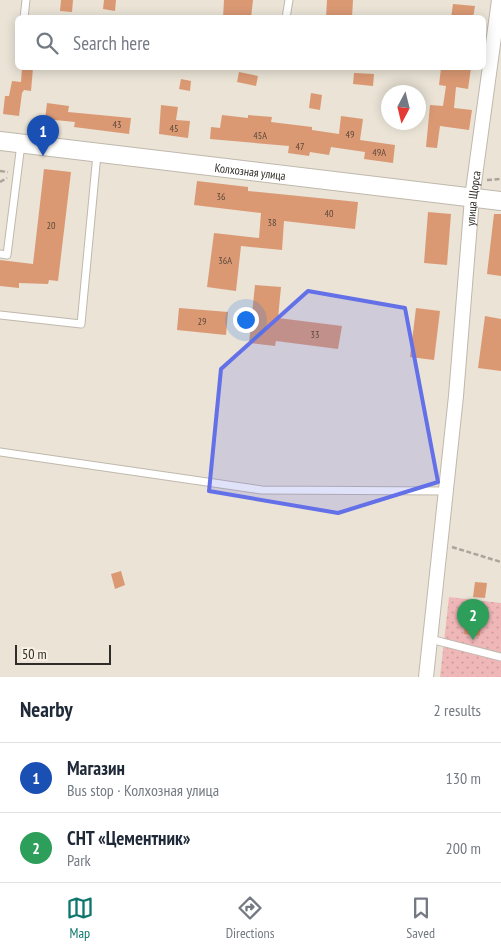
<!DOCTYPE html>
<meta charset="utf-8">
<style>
:root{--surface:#fff;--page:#f6f6f7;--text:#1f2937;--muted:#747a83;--line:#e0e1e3;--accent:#0f766e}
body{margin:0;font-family:"PT Sans Narrow",sans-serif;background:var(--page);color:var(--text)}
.compass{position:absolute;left:381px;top:85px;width:45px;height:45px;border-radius:50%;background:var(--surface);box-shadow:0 2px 12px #0003;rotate:187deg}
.scale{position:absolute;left:15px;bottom:12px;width:96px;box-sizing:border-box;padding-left:5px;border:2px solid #302d28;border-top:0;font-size:14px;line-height:18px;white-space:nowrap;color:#302d28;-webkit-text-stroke:4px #f7f0e3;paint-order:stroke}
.you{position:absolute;left:245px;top:319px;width:18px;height:18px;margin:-12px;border:4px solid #fff;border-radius:50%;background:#1a73e8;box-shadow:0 0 0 8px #1a73e833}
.badge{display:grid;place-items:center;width:32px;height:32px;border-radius:50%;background:var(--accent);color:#fff;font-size:16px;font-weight:700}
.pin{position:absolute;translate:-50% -41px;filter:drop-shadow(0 1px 2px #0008)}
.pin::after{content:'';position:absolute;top:26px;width:18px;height:15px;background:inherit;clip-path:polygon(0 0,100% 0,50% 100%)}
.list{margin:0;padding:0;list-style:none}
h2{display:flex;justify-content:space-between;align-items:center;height:65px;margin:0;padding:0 20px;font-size:21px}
h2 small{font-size:16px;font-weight:400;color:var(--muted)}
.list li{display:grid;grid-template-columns:32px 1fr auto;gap:15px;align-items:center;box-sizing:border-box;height:70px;padding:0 20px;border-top:1px solid var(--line)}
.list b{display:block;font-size:19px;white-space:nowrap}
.list p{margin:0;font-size:16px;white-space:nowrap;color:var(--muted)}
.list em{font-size:16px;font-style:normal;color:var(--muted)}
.icon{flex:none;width:28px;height:28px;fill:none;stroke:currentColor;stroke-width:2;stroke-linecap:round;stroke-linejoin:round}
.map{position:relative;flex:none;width:501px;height:677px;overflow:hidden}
.search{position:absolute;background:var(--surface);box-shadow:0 2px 12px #0003;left:15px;right:15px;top:15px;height:55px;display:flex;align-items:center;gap:12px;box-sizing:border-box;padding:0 18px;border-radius:8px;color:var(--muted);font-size:19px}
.sheet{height:205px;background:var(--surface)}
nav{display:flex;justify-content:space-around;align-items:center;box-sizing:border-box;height:70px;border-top:1px solid var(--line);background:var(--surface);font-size:14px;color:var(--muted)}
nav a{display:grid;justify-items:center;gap:2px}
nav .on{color:var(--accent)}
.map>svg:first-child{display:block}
</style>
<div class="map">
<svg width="501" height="677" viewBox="0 0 501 677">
<defs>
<pattern id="grass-dots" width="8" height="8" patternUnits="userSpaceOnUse" patternTransform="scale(1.25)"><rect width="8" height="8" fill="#f0b7b8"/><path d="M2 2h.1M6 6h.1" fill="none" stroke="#ce9e9e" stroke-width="1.8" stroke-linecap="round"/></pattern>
</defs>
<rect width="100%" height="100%" fill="#eae3d6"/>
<path fill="url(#grass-dots)" d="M449,597L501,603V677H440Z"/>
<path fill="#da9973" d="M61,0H73L72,12L60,11Z
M104,0H116L115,11L103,9Z
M224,0H253L251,18H223Z
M327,0H353L352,18H326Z
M453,4L475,6L473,18H451Z
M22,68H33L31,91L24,90L22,93L19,116L3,114L5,96H9L12,81L21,82Z
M441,68H471L468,89L456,87L454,108L472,110L469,130L440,126L437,148L426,147L430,105L443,106L446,86L439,85Z
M239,72L258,76L256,86L237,82Z
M354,73L374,74L373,86L353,84Z
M181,79L191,81L190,91L179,89Z
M311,93L322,95L320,110L309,108Z
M47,103L69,106L68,112L131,118L129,134L74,127L75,122L45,119Z
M161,105L178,107L176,120L190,121L188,138L159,134Z
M222,115L248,118V115L272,117L271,122L312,127V130L339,134L341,116L363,119L360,140L395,145L393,163L364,159L365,152L331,147L329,155L310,152L309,156L288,153L289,146L210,139L211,127L220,128Z
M44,169L71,172L58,281L49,280L48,284L19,283V288L0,286V260L33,264Z
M197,181L248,187V191L358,202L355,229L284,221L282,250L241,246L236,291L207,287L214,233L259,238L261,213L194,205Z
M428,212L451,214L447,265L424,263Z
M494,214H501V276L487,274Z
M255,285L281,287L278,318L342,326L338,349L276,341L275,346L249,343Z
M179,308L228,312L226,335L177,330Z
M416,308L440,311L434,360L410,357Z
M485,316L501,319V371L478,368Z
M121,571L125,585L115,589L111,574Z
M475,582L487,583L485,598L473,597Z
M466,616L482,618L480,636L464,634Z"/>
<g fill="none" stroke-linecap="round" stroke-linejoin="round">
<g stroke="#bfb8ac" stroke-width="9">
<path id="service" d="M24,18L26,0
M286,18L289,0
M0,254L7,255L21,144
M0,315L81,324L97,154
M0,452L262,490L446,491
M430,639L501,657"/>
</g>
<g stroke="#bfb8ac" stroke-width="16">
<g id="minor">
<path id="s1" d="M426,677L456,396L472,198L499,0"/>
</g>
</g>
<g stroke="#bfb8ac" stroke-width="20">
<g id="tertiary">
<path id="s2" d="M0,141L501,201"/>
</g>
</g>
<path stroke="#aaa49a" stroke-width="2.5" stroke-dasharray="5 2.5" stroke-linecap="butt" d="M0,171L8,172
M487,180L501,179
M0,182L7,178
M452,547L501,562"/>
<use href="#service" stroke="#fff" stroke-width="7"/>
<use href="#minor" stroke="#fff" stroke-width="14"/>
<use href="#tertiary" stroke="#fff" stroke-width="18"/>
</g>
<path fill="#6370e8" fill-opacity="0.2" stroke="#6370e8" stroke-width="4" stroke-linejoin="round" d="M308,291L405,308L438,482L338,513L209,491L221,369Z"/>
<g text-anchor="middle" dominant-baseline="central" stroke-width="5" stroke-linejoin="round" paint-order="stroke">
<g font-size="10" fill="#5a483b">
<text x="117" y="124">43</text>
<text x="174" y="128">45</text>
<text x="350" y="134">49</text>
<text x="260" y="135">45А</text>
<text x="300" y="146">47</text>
<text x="379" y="152">49А</text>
<text x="221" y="196">36</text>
<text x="329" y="213">40</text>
<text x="272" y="222">38</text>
<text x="51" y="225">20</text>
<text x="225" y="260">36А</text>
<text x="202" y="321">29</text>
<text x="315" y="334">33</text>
</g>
<g font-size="12" fill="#302d28" stroke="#f7f0e3">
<text stroke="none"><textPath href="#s2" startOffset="252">Колхозная улица</textPath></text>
<text stroke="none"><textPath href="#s1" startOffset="481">улица Щорса</textPath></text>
</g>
</g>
</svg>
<svg class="compass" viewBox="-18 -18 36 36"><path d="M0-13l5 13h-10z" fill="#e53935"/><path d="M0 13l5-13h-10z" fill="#747a83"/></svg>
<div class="scale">50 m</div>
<div class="you"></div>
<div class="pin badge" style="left:43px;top:156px;background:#1a4fb4">1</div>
<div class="pin badge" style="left:473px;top:640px;background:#2e9e5b">2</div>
<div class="search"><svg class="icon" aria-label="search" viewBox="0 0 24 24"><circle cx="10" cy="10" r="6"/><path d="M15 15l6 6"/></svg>Search here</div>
</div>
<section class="sheet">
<h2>Nearby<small>2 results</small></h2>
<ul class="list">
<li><span class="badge" style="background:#1a4fb4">1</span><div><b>Магазин</b><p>Bus stop · Колхозная улица</p></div><em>130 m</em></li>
<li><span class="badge" style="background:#2e9e5b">2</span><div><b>СНТ «Цементник»</b><p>Park</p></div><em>200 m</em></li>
</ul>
</section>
<nav>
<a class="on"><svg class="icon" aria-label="map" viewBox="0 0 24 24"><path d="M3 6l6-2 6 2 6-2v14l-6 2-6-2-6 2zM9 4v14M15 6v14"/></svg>Map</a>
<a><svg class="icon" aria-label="directions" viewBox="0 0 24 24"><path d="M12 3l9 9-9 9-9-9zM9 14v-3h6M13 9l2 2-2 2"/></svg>Directions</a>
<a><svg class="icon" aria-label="saved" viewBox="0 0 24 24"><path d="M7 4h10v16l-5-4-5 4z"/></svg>Saved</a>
</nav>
